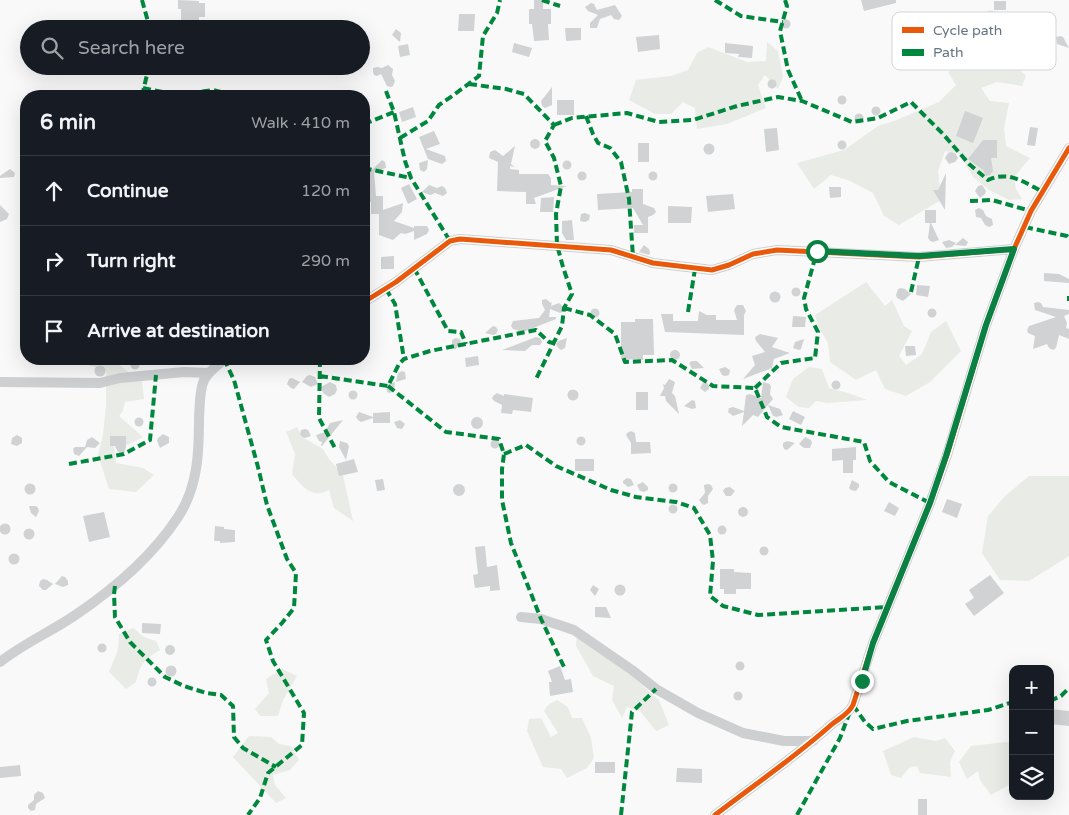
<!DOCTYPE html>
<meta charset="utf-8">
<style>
:root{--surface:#171b24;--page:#20242c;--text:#f1f3f6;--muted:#9ea1a6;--line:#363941}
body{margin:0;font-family:"Varela Round",sans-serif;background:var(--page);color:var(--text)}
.controls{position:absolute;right:15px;bottom:15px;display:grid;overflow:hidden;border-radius:10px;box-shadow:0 5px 20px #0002}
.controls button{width:45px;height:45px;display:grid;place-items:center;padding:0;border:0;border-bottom:1px solid var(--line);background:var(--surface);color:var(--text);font:25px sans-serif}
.stop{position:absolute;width:15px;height:15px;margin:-11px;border:4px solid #0b8043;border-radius:50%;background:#fff}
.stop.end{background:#0b8043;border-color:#fff;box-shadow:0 1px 5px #0008}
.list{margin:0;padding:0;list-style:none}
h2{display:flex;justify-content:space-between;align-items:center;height:65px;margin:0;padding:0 20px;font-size:21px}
h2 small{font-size:16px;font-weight:400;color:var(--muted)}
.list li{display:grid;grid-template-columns:32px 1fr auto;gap:15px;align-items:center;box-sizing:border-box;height:70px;padding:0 20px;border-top:1px solid var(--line)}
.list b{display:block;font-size:19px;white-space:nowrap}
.list em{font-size:16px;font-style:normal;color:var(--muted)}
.icon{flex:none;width:28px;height:28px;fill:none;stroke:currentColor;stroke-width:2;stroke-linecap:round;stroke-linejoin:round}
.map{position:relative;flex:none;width:1069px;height:815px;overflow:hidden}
.search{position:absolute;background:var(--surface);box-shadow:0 5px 20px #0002;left:20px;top:20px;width:350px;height:55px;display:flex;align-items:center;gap:12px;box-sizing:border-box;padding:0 18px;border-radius:28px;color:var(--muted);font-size:19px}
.panel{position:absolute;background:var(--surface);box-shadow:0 5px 20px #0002;left:20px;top:90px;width:350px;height:275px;border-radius:20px}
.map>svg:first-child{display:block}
</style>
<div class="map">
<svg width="1069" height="815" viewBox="0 0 1069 815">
<rect width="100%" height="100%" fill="#f9f9f9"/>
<path fill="#e8ebe6" d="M990,10L1032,24L1049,22V41L1036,56L1017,54L1009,63L1026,75L1022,86L997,82L981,88L990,101L1009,103L1004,128L1006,146L1030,158L1014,177L1016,189L1022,199L1009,200L989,190L973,177L959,153L945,151L938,171L941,200L899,225L884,216L873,193L848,180L831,175L814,189L797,163L844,150L878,126L894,121L939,102L956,85L948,72L964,60L988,47V38L975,18Z
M767,42L778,51L783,77L778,89L765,75L758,85L766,108L727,124L697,129L695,108L683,102L671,114H655L629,100L636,80L671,76L688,70L697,53L708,47L747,62L766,61Z
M866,282L885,306L892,300L904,326L912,331L899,356L906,365L922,354L931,332L946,321L961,351L930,382L906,396L885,389L876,370L856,380L830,362L828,343L819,328L815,315Z
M72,359H114V361L142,382L144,399L125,402L123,411L119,416L143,437L128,445L113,439L116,463L143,468L154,475L136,492L109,489L98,455L103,435L106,405V371L85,364L74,363Z
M809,367L822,369L829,388L848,393L867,400L828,403L816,401L809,408L799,407L786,397L793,379Z
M297,427L302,437L323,449L329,459L343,475L353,521L334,508L329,490C311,499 303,487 292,474L295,454L286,432Z
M1029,476H1069V556L1029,581L1000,580L982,553L988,516L1005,496Z
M133,628L144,637L156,641L160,650C143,660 141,663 136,682L126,689L109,672L118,650L119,634Z
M577,637L620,666L659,700L669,725L656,731L640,711L627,707L622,718L612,700L614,686L593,676L576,646Z
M282,669L297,676L283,700L278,716H260L255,709L269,693L266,679Z
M557,700L568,707L572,718H582L591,738L594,758L587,768L567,778L561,769L543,767L527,731L529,719L541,718L551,737L558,733L544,711L548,705Z
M249,736L271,737L279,744L291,746L299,760L290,770L273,775L275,785L286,798L276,803L233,757Z
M914,737L936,741L945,738L955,751L950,762L951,777L920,773L917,766L909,768L901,778L891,775L883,751Z
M1006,742L1013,743V774L1009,785L991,795L980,780L978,771L967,779L959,762L971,746Z"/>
<path fill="#d0d2d3" d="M178,0L199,1V3H205V17H199V29H181V9H178Z
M534,0H543V9H551V24H548L549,40L534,41L532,24H529V9H534Z
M861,0H896V3L864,11Z
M994,1H1006V10H994Z
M591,3L594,4L597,10L615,5L622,16L619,20L614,19L611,15L600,19L597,28H590V23L598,15L588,11L585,7Z
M459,14H475L474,31H458Z
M781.5 24a4.5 4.5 0 1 1 9 0a4.5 4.5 0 1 1-9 0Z
M565,28H581V40L566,41Z
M396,29L401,33L400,42L392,35Z
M659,35L660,49L638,52L636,37Z
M1060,36L1063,37L1069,48L1057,44L1056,37Z
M514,43L532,48L529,57L512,52Z
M725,43L753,46L752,58L738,57L739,54L725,53Z
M408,44L410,55L400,57L398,46Z
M388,65L393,69L392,75L395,81L393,86L391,87L387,86L381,74L377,76L374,75L373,72V68L377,67L382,68Z
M767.5 84a4.5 4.5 0 1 1 9 0a4.5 4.5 0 1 1-9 0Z
M552,87V105L545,108L542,106L541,101Z
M837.5 100a4.5 4.5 0 1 1 9 0a4.5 4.5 0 1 1-9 0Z
M557,100H574V115H557Z
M871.5 111a4.5 4.5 0 1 1 9 0a4.5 4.5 0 1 1-9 0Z
M413,107L416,117L402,122L399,112Z
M965,111L983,118L973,143L956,136Z
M854.5 118a4.5 4.5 0 1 1 9 0a4.5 4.5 0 1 1-9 0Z
M1030,127L1038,128L1035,146L1027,145Z
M777,128L779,150L766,152L764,129Z
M434,131L440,144L426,149L445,156L446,161L442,164L428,159L419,137Z
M530 144a5 5 0 1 1 10 0a5 5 0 1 1-10 0Z
M983,140H997V158H991L993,171L990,175L986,176L983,170L968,159Z
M837.5 145a4.5 4.5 0 1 1 9 0a4.5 4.5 0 1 1-9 0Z
M638,143H649V162H638Z
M703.5 149a5.5 5.5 0 1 1 11 0a5.5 5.5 0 1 1-11 0Z
M515,146L511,164L515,167L510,166V169L519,170V174H548L551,178V185L567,186L534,198L536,204H526V192L497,191L498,162L489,158L490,152L495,150L503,156Z
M951,152L955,153L958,158L955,162L949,164L945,158L948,153Z
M382,160L385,162L386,168L374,172L376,196H383V210L403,203L402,212L394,221L414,228V226H427L429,230L427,234L414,240V231L405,234L401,233L393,240L379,235V214H371V202H364V178Z
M428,160L427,169L424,172L420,170L419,163Z
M562.5 165a4.5 4.5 0 1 1 9 0a4.5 4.5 0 1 1-9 0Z
M10,169L15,173L14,177L0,178V176Z
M648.5 176a4.5 4.5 0 1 1 9 0a4.5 4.5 0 1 1-9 0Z
M577.5 176a4.5 4.5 0 1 1 9 0a4.5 4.5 0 1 1-9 0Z
M946,173L945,210L933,190H938Z
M409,184L417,199L408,204L401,188Z
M429,185L437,188L442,186L445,188L447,193L443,196L435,193L430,195L422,192Z
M982,185L986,191L985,194L980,198L975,191L978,186Z
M829,187H841V197L830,198Z
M632,189H643V204L654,208L656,212L653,215L648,217V233H634V225H643L633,208L598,210L597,194L632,192Z
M733,194L735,209L708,212L706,196Z
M554,197L553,212H540L541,198Z
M0,205L9,214L7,219L0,222Z
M668,206L692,207L691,223H668Z
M979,208L983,210L986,216L992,219L993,225L989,227L985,225L981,218L976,217L975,210Z
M925,210H936V223H931L939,240L933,242L930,241L928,238L930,223H925Z
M585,213L590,215L589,220L585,222L580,221L581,214Z
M572,220L574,240H566L562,233V221Z
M963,238L968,242L966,246L955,245Z
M949,240L956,243L952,247L946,248L942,242Z
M644,245L649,249L650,253L649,255L639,252Z
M394,256V269H381V257Z
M1044,273L1059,274L1069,279V283L1044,281Z
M917,285L930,286L928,297L916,295Z
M791.5 292a4.5 4.5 0 1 1 9 0a4.5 4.5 0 1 1-9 0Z
M901,288L905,289L911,294L903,301L897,298L896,295L898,289Z
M769.5 297a5.5 5.5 0 1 1 11 0a5.5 5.5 0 1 1-11 0Z
M546,299L551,303L552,301L551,306L559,303L564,307V311L560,313L550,309L549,317H556V319L523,332L513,329L511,326L513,321L539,318L545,310L542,304V300Z
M1038,302L1041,303L1043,307L1069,310V314L1064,316L1067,323L1066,328L1069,329V339L1059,335L1056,348L1053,350L1049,348L1047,344L1033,349L1035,336L1028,333L1027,330L1029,326L1056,317L1035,310L1034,303Z
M737,305H743L746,311L744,315V335L665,332L661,314H673V321H698L699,311L707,315H716V320H737L734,310Z
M590.5 313a4.5 4.5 0 1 1 9 0a4.5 4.5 0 1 1-9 0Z
M927.5 313a4.5 4.5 0 1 1 9 0a4.5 4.5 0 1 1-9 0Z
M793,316L806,317L805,327H792Z
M635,319H653L654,355H643V360L621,359V322H635Z
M493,326L496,327L498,330L496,334L493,335L485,333Z
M760,334L778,338L772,347L790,353L774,359L772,368L743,379L755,365L752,356L765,352L756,341L755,337Z
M536,337L540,338L542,342L540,345H532L525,351L502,350Z
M456,338L461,340L460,344L455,350L452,343V340Z
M567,338L565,348L561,350L558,348L556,344L558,341Z
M804,339L801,349L799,350L793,348L795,342Z
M905,346H915L916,355L906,356Z
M670 355a5 5 0 1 1 10 0a5 5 0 1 1-10 0Z
M478,356L479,365L466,367L465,358Z
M130.5 365a4.5 4.5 0 1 1 9 0a4.5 4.5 0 1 1-9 0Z
M692,361H697L704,368L692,369L689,363Z
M94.5 371a5.5 5.5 0 1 1 11 0a5.5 5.5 0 1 1-11 0Z
M725,367L730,370L729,375L725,376L722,375L719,369Z
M402,371L405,372L406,379L396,382L398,373Z
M310,375L315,377L318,384L311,387L302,382L307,376Z
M292,378L300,382L294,389L291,388L287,384L289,379Z
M669,379L675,382L672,393L675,396L679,414L666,401L665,396H660L664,388L663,384L665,385Z
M705,379L709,386V389L705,392L700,388Z
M831.5 385a4.5 4.5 0 1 1 9 0a4.5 4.5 0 1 1-9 0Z
M330,382L336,385L337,390L335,394L329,397L323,393L321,387Z
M395,382L394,391L390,393L387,392L386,385Z
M763,382L770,384L771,387L770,394L773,399L768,405L780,409L783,415L777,417L773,416L768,405L758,417L753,415L742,426L744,412L733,416L728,412L729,408L733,407L744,411L746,395L750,394L761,398Z
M567.5 395a5.5 5.5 0 1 1 11 0a5.5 5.5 0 1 1-11 0Z
M348.5 395a4.5 4.5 0 1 1 9 0a4.5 4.5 0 1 1-9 0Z
M636,392H648V410H636Z
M497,393L504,396V394L533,398L531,412L513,410L512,414L501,413L502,405L494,401L492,398L493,396Z
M692,400L695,401L696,408L692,409L684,406Z
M793,411L805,417L801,425L789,419Z
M359,412L373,417V413L390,412V423H373V418L361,422L358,420L356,417Z
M471 423a6 6 0 1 1 12 0a6 6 0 1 1-12 0Z
M134.5 422a4.5 4.5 0 1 1 9 0a4.5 4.5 0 1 1-9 0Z
M343,420L322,446H321L322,442L319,441L316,435L325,432L330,423Z
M400,420L405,424L402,429L397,428L394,422Z
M305,429L308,430L311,436L305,438L302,437L300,434L301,430Z
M631,431L635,433L636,442H650L651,453L631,454V443L626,435L627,433Z
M163,434L169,437V443L160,448L157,441L158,438Z
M17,435L22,438V443L17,446L11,444L12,438Z
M110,436H126V447L124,453L118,452L115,446H110Z
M576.5 441a4.5 4.5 0 1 1 9 0a4.5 4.5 0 1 1-9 0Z
M92,437L100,443L95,448L87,447L79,456L74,454L73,449L75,447H85L87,440Z
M805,437L811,440L812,443L810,448H804L799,444Z
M490.5 444a4.5 4.5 0 1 1 9 0a4.5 4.5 0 1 1-9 0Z
M340,441L347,443L349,446L346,460L339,447Z
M787,441L795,443L787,450L784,449L783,446V443Z
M856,447V460H853V473H843V460L832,461V449Z
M354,459L358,472L339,476L336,464Z
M575,459H594V471H575Z
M627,478L631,479L634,485L628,487L623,483V481Z
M383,479L385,490L377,491L375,480Z
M852,480L859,484V487L856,491L851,490L849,488Z
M643,482L648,487V490L644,492L640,491L637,485Z
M668.5 488a4.5 4.5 0 1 1 9 0a4.5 4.5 0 1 1-9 0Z
M24.5 489a5.5 5.5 0 1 1 11 0a5.5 5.5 0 1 1-11 0Z
M708,484L711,485L713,489L708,496V503L704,505L702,504L699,500L705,493L704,485Z
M453 490a6 6 0 1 1 12 0a6 6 0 1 1-12 0Z
M730,487L735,491L731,496H726L723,491L725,488Z
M947,499L962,504L957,518L942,512Z
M889,502L899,508L895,516L884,511Z
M668.5 509a4.5 4.5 0 1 1 9 0a4.5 4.5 0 1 1-9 0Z
M29,506H36L38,508L39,511L36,517L31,513Z
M738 512a5 5 0 1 1 10 0a5 5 0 1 1-10 0Z
M104,512L110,537L89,542L83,516Z
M-0.5 529a5.5 5.5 0 1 1 11 0a5.5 5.5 0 1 1-11 0Z
M717.5 530a4.5 4.5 0 1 1 9 0a4.5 4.5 0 1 1-9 0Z
M215,526L224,527V529L235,530V542L220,543V541H214Z
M23.5 534a5.5 5.5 0 1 1 11 0a5.5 5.5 0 1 1-11 0Z
M485,546L487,567L497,565L500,590L490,591V586L475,588L473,575L478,574L475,547Z
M759.5 551a4.5 4.5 0 1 1 9 0a4.5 4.5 0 1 1-9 0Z
M8.5 559a5.5 5.5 0 1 1 11 0a5.5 5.5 0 1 1-11 0Z
M720,569H734V572L751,573V589H736V594H724V589H720Z
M990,575L1004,593L974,616L965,604L974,598L969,590Z
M62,576L65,577L68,581V585L63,587L55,584Z
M43,579L47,580L53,584L46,590H43L39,586L40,581Z
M614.5 590a5.5 5.5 0 1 1 11 0a5.5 5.5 0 1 1-11 0Z
M593,585L599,589L595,596L590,590Z
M595,607H606L611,618L595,617Z
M142,623L161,624L160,634L142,633Z
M97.5 648a4.5 4.5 0 1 1 9 0a4.5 4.5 0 1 1-9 0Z
M165 650a5 5 0 1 1 10 0a5 5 0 1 1-10 0Z
M735.5 666a4.5 4.5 0 1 1 9 0a4.5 4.5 0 1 1-9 0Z
M165.5 671a5.5 5.5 0 1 1 11 0a5.5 5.5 0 1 1-11 0Z
M560,666L565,680L571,679L573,692L550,696L549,682H552L548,671Z
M147.5 682a4.5 4.5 0 1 1 9 0a4.5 4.5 0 1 1-9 0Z
M733.5 696a4.5 4.5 0 1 1 9 0a4.5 4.5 0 1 1-9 0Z
M1050,709L1069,711V726L1050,724Z
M595,762H615V773H595Z
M20,765L21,776L0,778V767Z
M677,768L702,769V783L676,782Z
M38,791L43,793L45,798L36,804L35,810L31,811L28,808V805L34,800V795Z
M918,799H927V815H918Z"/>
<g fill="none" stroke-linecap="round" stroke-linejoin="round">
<path stroke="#cecfd0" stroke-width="10" d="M364,302L396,282L450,241L460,239L611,250L653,263L712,270L729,265L753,254L777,250L919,257L1014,249
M0,382L100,383L120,378L184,372L209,373
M521,617L541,619L574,630L632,670L656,689L698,713L743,733L784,741H813
M0,662C23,644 50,632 74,616C114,589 152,557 178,517C198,487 199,452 199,418C200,405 199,392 204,380C209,371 218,365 225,359
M715,815C754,785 794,758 831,725C839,718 848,715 853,705L873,643L930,503L947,455L986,325L1014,249L1031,211L1069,148"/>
<path stroke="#00873e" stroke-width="4" stroke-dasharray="8 4" stroke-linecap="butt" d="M142,0L150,29
M542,0L560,6
M715,0L741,16L783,22
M785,0L787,6L780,31L788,70L802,101
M469,84L506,89L524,94L554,125L545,141L554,158L561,186L556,214L557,245L563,267L572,294L564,308L562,326L536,379
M143,88L177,95L213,90L237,96
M386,91L394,112L405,161L411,178L450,241
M142,96L149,66
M586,116L593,134L598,143L610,148L621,162L629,199L633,257
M364,124L394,112
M554,125L572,118L627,113L659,122L693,120L737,106L778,97L802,101L852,122L878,118L911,102L943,134L969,164L988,180C1009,170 1025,183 1043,192
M400,138L428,121L439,105L455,94L479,76L483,36L497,13L500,0
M364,171L368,169L411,178
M970,201L992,200L1031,211
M1025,227L1067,236L1069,238
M414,268L448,331L461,332L466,344
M386,289L395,304L404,359
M911,292L919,257
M1069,296V301
M564,308L590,315L615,334L625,362L672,360L713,386L755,388L767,417L781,427L864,442L870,461L889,482L930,503
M688,312L695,269
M224,359L234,380L258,467L267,505L287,559L296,573L294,608L282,623L266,640L273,661L304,713L302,745L268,773L260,798L248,815
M320,359L319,418L336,450
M320,376L388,386L399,364L404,359L430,351L536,330L549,342L553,343
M388,386L446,432L499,439L504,454L502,469V500L511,543L541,619L565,669
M755,388L781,363L815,358L818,332L806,309L804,298L817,251
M504,454L526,445L556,466L611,490L636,497L676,502L694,508L710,535L713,561L710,596L723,606L758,615L887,607
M69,464L124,454L150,440L156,375
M115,586L114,594L115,617L130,642L165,677L184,686L206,693L221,695L233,706L234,737L243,748L276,767
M1050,701L1061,696L1069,688
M853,705L865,722L873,729L907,721L988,710L1013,702
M621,815L632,712L656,689
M797,815L840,738L849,714"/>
<g stroke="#fff" stroke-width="8">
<path id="cycleway" d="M364,302L396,282L450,241L460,239L611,250L653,263L712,270L729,265L753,254L777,250L919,257L1014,249
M715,815C754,785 794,758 831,725C839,718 848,715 853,705L873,643L930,503L947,455L986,325L1014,249L1031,211L1069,148"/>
</g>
<use href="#cycleway" stroke="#e8590c" stroke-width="5"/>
</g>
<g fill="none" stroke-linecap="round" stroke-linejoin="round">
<path stroke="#0b8043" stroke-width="6" d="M817,251L919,256L1014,249L986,325L946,456L930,503L873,643L862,681"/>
</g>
<rect x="892" y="12" width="164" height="58" rx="8" fill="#fff" stroke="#d1d6da" stroke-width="1"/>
<rect x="902" y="27" width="22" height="6" fill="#e8590c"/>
<rect x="902" y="49" width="22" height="7" fill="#00873e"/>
<g font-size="14" fill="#657683">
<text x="933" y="35">Cycle path</text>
<text x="933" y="57">Path</text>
</g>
</svg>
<div class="controls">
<button>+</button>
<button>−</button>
<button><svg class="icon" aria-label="layers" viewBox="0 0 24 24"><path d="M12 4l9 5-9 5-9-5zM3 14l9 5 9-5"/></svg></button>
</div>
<div class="stop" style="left:817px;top:251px"></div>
<div class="stop end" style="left:862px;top:681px"></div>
<div class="search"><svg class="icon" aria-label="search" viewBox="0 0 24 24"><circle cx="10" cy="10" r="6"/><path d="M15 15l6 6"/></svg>Search here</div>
<section class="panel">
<h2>6 min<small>Walk · 410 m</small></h2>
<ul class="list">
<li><svg class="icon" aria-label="ahead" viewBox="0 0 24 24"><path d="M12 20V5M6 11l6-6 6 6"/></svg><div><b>Continue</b></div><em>120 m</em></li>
<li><svg class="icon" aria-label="right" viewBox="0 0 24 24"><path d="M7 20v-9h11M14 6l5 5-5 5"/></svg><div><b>Turn right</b></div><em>290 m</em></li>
<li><svg class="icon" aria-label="arrive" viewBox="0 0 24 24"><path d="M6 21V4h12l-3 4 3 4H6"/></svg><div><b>Arrive at destination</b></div></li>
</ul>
</section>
</div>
